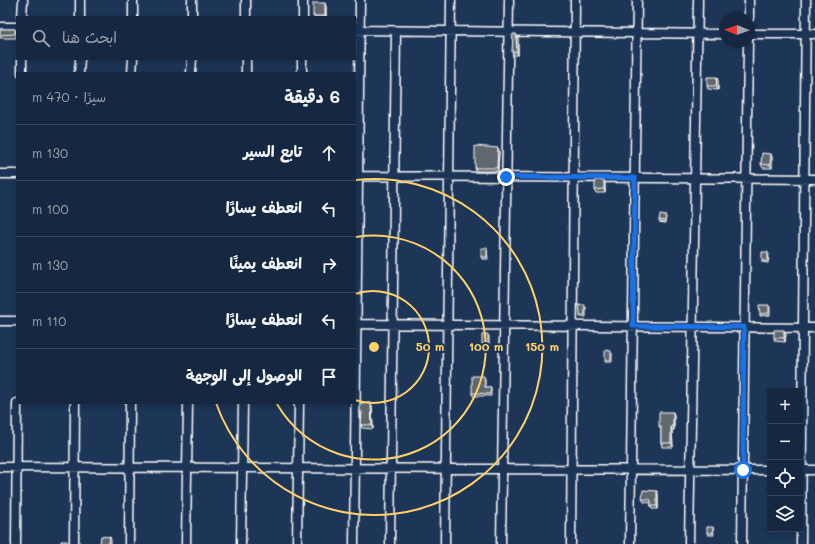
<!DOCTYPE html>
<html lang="ar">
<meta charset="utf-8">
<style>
:root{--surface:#162841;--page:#23344c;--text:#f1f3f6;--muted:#9ea6b1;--line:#35445a}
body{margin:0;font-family:Mali,"Playpen Sans Arabic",sans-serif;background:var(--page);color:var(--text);direction:rtl}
.controls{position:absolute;right:12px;bottom:12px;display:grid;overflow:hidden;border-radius:0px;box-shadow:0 2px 6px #0003}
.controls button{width:36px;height:36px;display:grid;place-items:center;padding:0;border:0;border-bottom:1px solid var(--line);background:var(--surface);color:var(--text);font:20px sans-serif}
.compass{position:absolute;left:719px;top:12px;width:36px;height:36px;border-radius:50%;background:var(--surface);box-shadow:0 2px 6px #0003;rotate:271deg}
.stop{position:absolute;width:12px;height:12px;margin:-9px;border:3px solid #1a73e8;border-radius:50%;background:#fff}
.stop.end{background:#1a73e8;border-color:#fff;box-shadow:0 1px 4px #0008}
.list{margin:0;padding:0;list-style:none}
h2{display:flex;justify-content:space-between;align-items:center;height:52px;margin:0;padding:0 16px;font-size:17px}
h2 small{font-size:13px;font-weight:400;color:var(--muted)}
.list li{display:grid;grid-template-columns:26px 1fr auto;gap:12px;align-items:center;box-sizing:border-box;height:56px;padding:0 16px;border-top:1px solid var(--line)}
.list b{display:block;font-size:15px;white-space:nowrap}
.list em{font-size:13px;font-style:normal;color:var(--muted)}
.icon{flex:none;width:22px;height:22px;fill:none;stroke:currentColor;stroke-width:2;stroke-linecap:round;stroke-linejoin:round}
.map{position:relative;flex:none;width:815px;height:544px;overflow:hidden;direction:ltr}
.search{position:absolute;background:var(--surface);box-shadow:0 2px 6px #0003;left:16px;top:16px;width:340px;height:44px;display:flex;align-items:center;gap:10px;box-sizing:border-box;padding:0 14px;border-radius:0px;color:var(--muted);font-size:15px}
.panel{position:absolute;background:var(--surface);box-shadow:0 2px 6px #0003;left:16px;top:72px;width:340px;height:332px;border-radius:0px;direction:rtl}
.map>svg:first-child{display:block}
</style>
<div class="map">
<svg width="815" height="544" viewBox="0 0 815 544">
<rect width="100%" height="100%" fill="#1d3557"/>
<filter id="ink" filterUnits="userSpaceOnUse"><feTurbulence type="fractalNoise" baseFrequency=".025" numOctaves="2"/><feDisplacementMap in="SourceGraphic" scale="8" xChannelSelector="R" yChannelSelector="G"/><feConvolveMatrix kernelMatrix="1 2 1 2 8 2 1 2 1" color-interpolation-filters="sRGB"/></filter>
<g filter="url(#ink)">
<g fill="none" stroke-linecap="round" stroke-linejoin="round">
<g stroke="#fff" stroke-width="11">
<path id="street" d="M22,17L23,0
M80,17V0
M133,17V0
M192,17V0
M246,17V0
M303,17V0
M749,18V0
M0,27H17
M355,30L725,34
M749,34H815
M22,73V59
M79,73L80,59
M132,73L133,59
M191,73L192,59
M246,73V59
M302,73V59
M0,174H17
M355,176L815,179
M0,321H17
M355,324L815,328
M0,467L770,470
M800,470H815
M16,544L17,403
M74,544L75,403
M129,544L130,403
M186,544L188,403
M241,544L243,403
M297,544L299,403
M354,544L360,0
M390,544L396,31
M445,544L451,0
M501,544L509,0
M571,544L575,0
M630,544L637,0
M689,544L698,0
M742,544L748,42
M801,544L806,0"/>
</g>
<use href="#street" stroke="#1d3557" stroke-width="8"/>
</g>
<path fill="#53595e" stroke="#fff" d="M325,3L326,7V17H313V16Z
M0,29H15L16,32V38H0Z
M518,38V55H514L512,52Z
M718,81V90L708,89L707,86Z
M498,148L499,151L498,171H476L475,168Z
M772,157V168H763L761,164Z
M605,184V193H596L595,190Z
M666,217L665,223L659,222V220Z
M487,250L488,259H482L481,257Z
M769,254L768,263L762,262V261Z
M586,307V317H580V315Z
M770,307V315L760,316V314Z
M786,334L785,342L775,341L774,338Z
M489,336V345H483L482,344Z
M612,353V362H605V360Z
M485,379V387H491V396H473L472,393Z
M371,403L372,406L373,429L362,428L361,425V416L360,412Z
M674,416V430H672L673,447H662L661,443V429H660L659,426Z
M657,491L658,494V509H652L651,506V503L644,502L642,499Z
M713,527L714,535H708L707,533Z"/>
<path fill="#44484c" stroke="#fff" d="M325,3L326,7V17H325Z
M516,34L518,38V55L517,52Z
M717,77L718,81V90L716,86Z
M498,148L499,151L498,171L497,168Z
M771,154L772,157V168L770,165Z
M604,180L605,184V193L604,189Z
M784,330L786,334L785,342L784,338Z
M371,403L372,406L373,429L372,425Z
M673,412L674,416V430L673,426Z
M671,426L672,430L673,447L671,443Z
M657,491L658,494V509L657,506Z
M110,537L111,540V544H109Z"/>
<path fill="#61676d" stroke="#fff" d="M313,3H325V16H313Z
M0,29H15V34L0,35Z
M513,34H516L517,52H512Z
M707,77H717L716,86H707Z
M475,146L498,148L497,168H475Z
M762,153L771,154L770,165L761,164Z
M595,180H604V189L595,190Z
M660,215L666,216L665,221L659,220Z
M481,248H487V257H481Z
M762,252H768V261H762Z
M579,305H585V315H580Z
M759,305H769V313L760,314Z
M774,330H784V338H774Z
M488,334V344H482V335Z
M605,350L611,351V360H605Z
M472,376H484L485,387H491L490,394L472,393Z
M360,403H371L372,425H361L362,412H360Z
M659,412H673V426H671V443H661V426H659Z
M643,490L657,491V506H651V500L642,499Z
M707,527H713V533H707Z
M101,536L110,537L109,544H100Z
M61,541H67V544H61Z"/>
</g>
<g fill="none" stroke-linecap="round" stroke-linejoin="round" filter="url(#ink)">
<path stroke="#1a73e8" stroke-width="5" d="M506,177L635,178L633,326L744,327L743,470"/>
</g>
<g fill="none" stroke="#ffd166" stroke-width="2">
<path d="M355 294A56 56 0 1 1 355 400"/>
<path d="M356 237A112 112 0 1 1 277 404"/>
<path d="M356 180A168 168 0 1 1 216 403"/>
</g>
<circle cx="374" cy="347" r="6" fill="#ffd166" stroke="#1d3557" stroke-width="2"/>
<g font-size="12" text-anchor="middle" font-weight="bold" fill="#ffd166" stroke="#1d3557" stroke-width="4" stroke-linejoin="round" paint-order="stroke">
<text x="430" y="351">50 m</text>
<text x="486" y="351">100 m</text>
<text x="542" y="351">150 m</text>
</g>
</svg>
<div class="controls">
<button>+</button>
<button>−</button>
<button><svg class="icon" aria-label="locate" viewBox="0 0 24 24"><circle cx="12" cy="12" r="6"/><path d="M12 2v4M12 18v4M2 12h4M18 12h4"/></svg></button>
<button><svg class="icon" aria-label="layers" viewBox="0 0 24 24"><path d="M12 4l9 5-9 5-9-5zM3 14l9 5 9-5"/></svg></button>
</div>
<svg class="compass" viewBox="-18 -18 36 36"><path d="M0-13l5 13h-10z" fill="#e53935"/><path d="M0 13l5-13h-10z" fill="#9ea6b1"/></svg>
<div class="stop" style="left:743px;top:470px"></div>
<div class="stop end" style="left:506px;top:177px"></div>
<div class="search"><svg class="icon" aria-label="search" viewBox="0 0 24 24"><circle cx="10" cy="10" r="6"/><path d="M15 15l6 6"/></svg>ابحث هنا</div>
<section class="panel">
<h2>6 دقيقة<small>سيرًا · 470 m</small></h2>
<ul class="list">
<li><svg class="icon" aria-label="ahead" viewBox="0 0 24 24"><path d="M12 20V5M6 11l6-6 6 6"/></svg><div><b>تابع السير</b></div><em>130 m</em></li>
<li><svg class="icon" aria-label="left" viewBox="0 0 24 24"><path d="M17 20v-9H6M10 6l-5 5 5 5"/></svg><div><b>انعطف يسارًا</b></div><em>100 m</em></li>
<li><svg class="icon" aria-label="right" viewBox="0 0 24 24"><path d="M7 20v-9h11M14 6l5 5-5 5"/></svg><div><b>انعطف يمينًا</b></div><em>130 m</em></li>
<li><svg class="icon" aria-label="left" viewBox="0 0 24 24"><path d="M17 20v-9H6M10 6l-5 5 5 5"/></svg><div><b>انعطف يسارًا</b></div><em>110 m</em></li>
<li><svg class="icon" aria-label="arrive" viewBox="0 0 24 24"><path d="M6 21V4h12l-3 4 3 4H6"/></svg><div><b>الوصول إلى الوجهة</b></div></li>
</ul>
</section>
</div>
